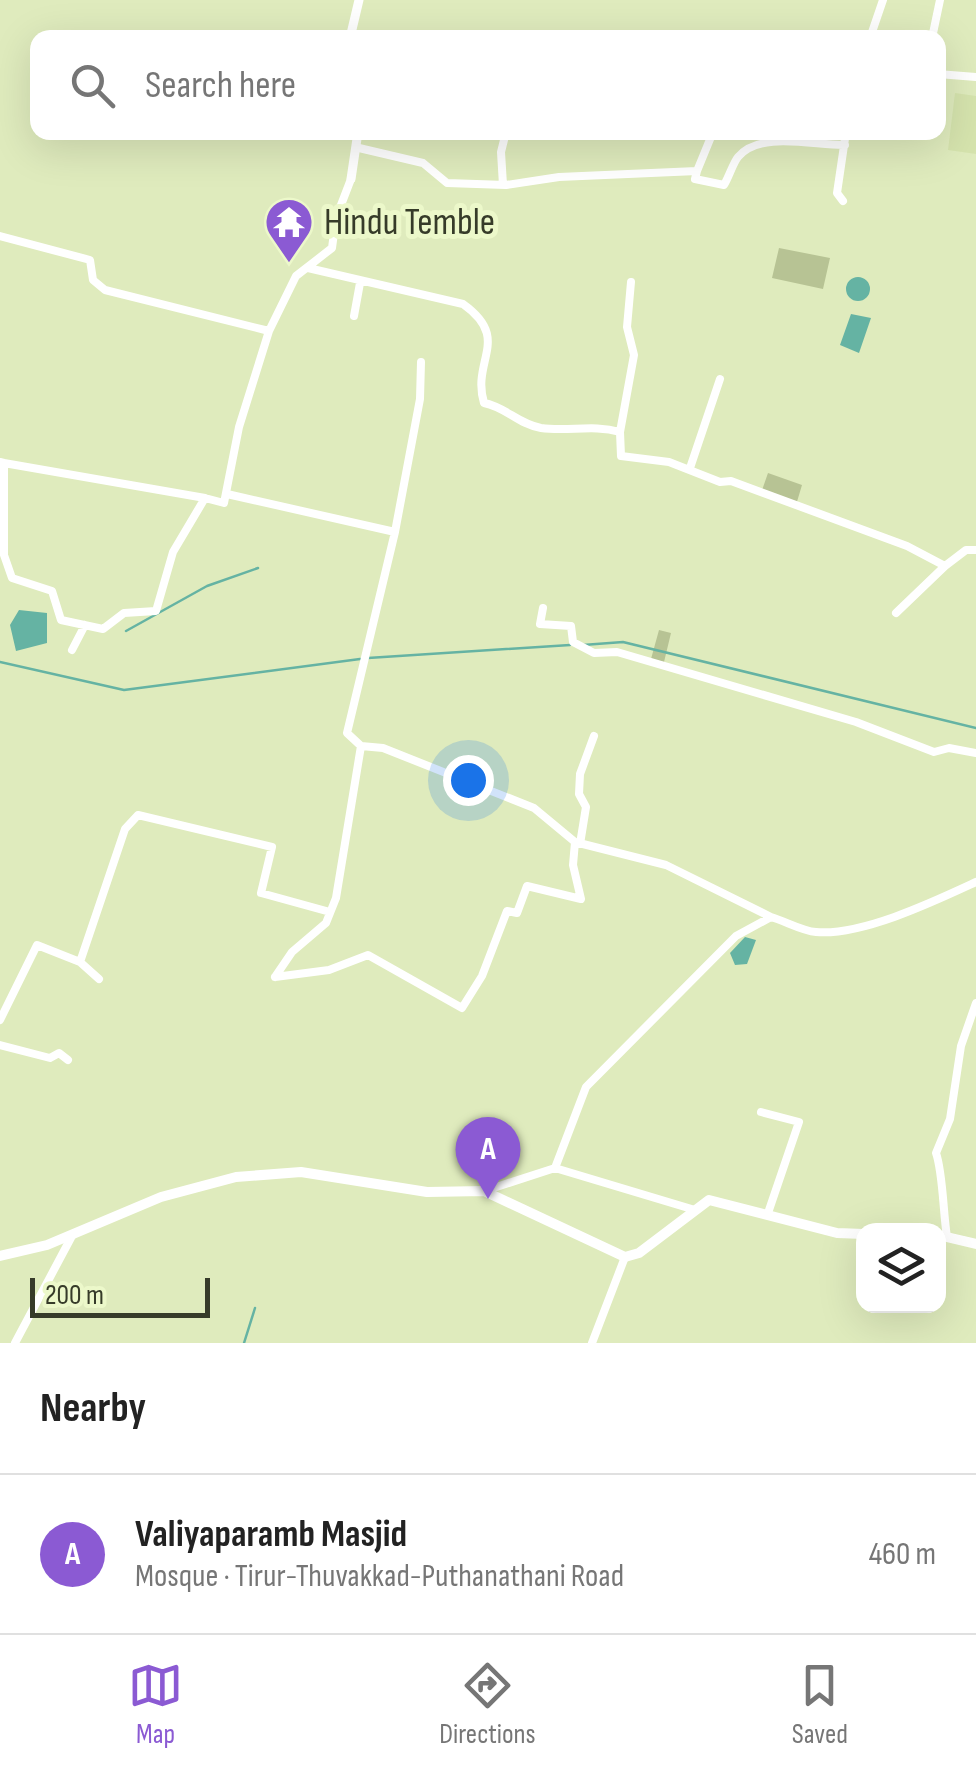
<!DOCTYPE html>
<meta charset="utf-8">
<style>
:root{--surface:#fff;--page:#f2f2f2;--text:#222;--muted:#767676;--line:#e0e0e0;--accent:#8b5ad3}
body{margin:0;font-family:"Sofia Sans Condensed",sans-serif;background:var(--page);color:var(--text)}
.controls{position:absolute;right:30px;bottom:30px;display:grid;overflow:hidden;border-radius:20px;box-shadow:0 10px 40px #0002}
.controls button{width:90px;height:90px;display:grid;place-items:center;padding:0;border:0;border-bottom:2px solid var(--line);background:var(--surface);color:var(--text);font:50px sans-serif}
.scale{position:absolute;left:30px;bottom:25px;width:180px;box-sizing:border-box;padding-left:10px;border:5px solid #363b29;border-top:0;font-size:28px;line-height:35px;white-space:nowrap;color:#363b29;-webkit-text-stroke:8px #ecf8ca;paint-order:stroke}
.you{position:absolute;left:468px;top:780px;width:35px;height:35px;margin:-25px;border:8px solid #fff;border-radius:50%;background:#1a73e8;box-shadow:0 0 0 15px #1a73e833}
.badge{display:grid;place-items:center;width:65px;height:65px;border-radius:50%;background:var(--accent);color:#fff;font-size:32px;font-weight:700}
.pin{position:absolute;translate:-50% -82px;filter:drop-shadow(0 2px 5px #0008)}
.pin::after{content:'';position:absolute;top:52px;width:35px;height:30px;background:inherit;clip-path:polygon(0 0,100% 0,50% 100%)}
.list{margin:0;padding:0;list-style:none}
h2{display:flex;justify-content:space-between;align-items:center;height:130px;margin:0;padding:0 40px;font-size:42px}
h2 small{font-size:32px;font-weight:400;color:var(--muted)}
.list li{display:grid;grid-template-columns:65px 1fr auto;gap:30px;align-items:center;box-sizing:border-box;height:160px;padding:0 40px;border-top:2px solid var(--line)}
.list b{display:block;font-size:38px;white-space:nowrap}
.list p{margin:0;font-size:32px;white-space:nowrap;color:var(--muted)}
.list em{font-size:32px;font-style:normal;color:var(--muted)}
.icon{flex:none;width:55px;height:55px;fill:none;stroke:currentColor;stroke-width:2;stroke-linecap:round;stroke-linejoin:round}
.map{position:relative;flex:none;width:976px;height:1343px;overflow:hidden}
.search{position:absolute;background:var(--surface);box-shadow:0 10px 40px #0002;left:30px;right:30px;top:30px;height:110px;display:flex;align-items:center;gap:25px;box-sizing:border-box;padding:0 35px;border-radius:20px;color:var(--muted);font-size:38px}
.sheet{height:290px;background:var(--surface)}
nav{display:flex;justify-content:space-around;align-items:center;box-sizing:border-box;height:140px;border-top:2px solid var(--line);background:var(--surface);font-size:28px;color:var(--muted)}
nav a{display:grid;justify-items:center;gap:5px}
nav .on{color:var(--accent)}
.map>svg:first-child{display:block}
</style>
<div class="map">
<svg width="976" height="1343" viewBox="0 0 976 1343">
<rect width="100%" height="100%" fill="#dfebbd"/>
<path fill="#d5e3ad" d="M955,93L976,96V154L948,150Z"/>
<path fill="#b7c394" d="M779,248L830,258L823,289L772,278Z
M768,473L802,485L796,505L761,493Z
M659,630L671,633L664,662L651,659Z"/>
<path fill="#65b3a3" d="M846 289a12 12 0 1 1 24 0a12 12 0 1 1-24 0Z
M851,314L871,318L859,353L840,345Z
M19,610L47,613V643L16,651L10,625Z
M745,937L756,940L747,964L735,965L730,953Z"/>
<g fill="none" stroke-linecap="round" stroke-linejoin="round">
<path stroke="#65b3a3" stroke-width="2.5" d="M126,631L207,586L258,568
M583,645L623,642L976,728
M368,658L570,645
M0,662L124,690L360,659
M244,1343L255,1308"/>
<path stroke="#fff" stroke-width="8" d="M870,38L883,0
M932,38L940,0
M938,74L976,77
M359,148L423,163L447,183L506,185L559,177L697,171L713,132
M697,171L695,179L724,185C729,177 733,163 738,157C760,130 816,146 845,145
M503,185L501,152L506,132
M843,201L837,193L846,132
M0,236L90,260L93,280L105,290L269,331
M308,268L463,304C512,339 471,360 484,403C506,407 518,424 541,428C568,432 593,424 620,432L621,456L669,462L720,482L731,481L907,546L945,566L966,550H976
M354,316L360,283
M421,362L420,399L395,532L347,733L361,746L383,748L534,808L575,842L666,865L771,917
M620,432L634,355L627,327L631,282
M0,462L4,463V555L12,578L52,591L61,620L103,629L124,613L156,611L173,552L205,498L224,503L239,427L269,331L296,276L332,248L336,218L351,179
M4,463L205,498
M690,468L720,379
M227,494L395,532
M543,608L540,624L571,626L573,642L594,653L617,652L856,722L934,752L949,748L976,753
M896,613L945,566
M72,650L85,625
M580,844L586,807L579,794L580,774L594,736
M80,962L125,829L138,815L272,847L261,893L330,912
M275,977L329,970L368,955L462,1008L482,976L507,911L517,913L527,886L581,899L573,865L575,842
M275,977L292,952L326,923L336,898L361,746
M0,1020L37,945L80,962L99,979
M0,1045L50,1058L59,1053L68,1060
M761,1112L799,1122L768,1213
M555,1168L695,1210
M484,1191L555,1168L586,1087L736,936L771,917C785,921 802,931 816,932C862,936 935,901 976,882
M947,1237C943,1212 943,1173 936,1153L950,1119L961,1046L976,1003
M15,1343L73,1234
M592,1343L625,1257"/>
<path stroke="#fff" stroke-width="9" d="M350,38L359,0
M351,179L358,132"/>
<path stroke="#fff" stroke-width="10" d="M938,1235L976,1244
M0,1256L47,1245L161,1197L236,1177L301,1172L427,1192L484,1191L625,1257L639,1253L709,1200L837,1233L864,1234"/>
</g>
<defs>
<g id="temple-pin" transform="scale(2.5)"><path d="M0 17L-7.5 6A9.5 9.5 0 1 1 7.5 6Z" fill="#8b5ad3" stroke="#ecf8ca"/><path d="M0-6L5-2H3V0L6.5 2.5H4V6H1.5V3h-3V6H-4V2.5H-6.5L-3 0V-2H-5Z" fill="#fff"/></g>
</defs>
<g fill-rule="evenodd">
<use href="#temple-pin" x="289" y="222"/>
</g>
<g text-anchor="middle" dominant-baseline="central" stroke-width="10" stroke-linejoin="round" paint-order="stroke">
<g font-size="38" fill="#363b29" stroke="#ecf8ca" text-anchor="start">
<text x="324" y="222">Hindu Temble</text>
</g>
</g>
</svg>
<div class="controls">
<button><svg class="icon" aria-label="layers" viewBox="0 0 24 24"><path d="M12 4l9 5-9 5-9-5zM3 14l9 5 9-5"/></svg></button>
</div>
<div class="scale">200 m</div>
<div class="you"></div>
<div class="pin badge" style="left:488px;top:1199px">A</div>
<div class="search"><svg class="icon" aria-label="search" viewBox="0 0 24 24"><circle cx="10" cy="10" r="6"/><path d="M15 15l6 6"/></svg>Search here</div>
</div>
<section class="sheet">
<h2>Nearby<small></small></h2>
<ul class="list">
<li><span class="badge">A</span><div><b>Valiyaparamb Masjid</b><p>Mosque · Tirur-Thuvakkad-Puthanathani Road</p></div><em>460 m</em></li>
</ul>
</section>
<nav>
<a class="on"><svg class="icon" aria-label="map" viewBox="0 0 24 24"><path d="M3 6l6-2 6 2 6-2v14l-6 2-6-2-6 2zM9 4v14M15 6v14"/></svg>Map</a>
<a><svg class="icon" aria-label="directions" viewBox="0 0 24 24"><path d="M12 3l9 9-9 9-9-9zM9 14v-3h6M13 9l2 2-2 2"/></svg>Directions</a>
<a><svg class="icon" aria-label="saved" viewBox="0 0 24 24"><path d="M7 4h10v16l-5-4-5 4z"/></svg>Saved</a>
</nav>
